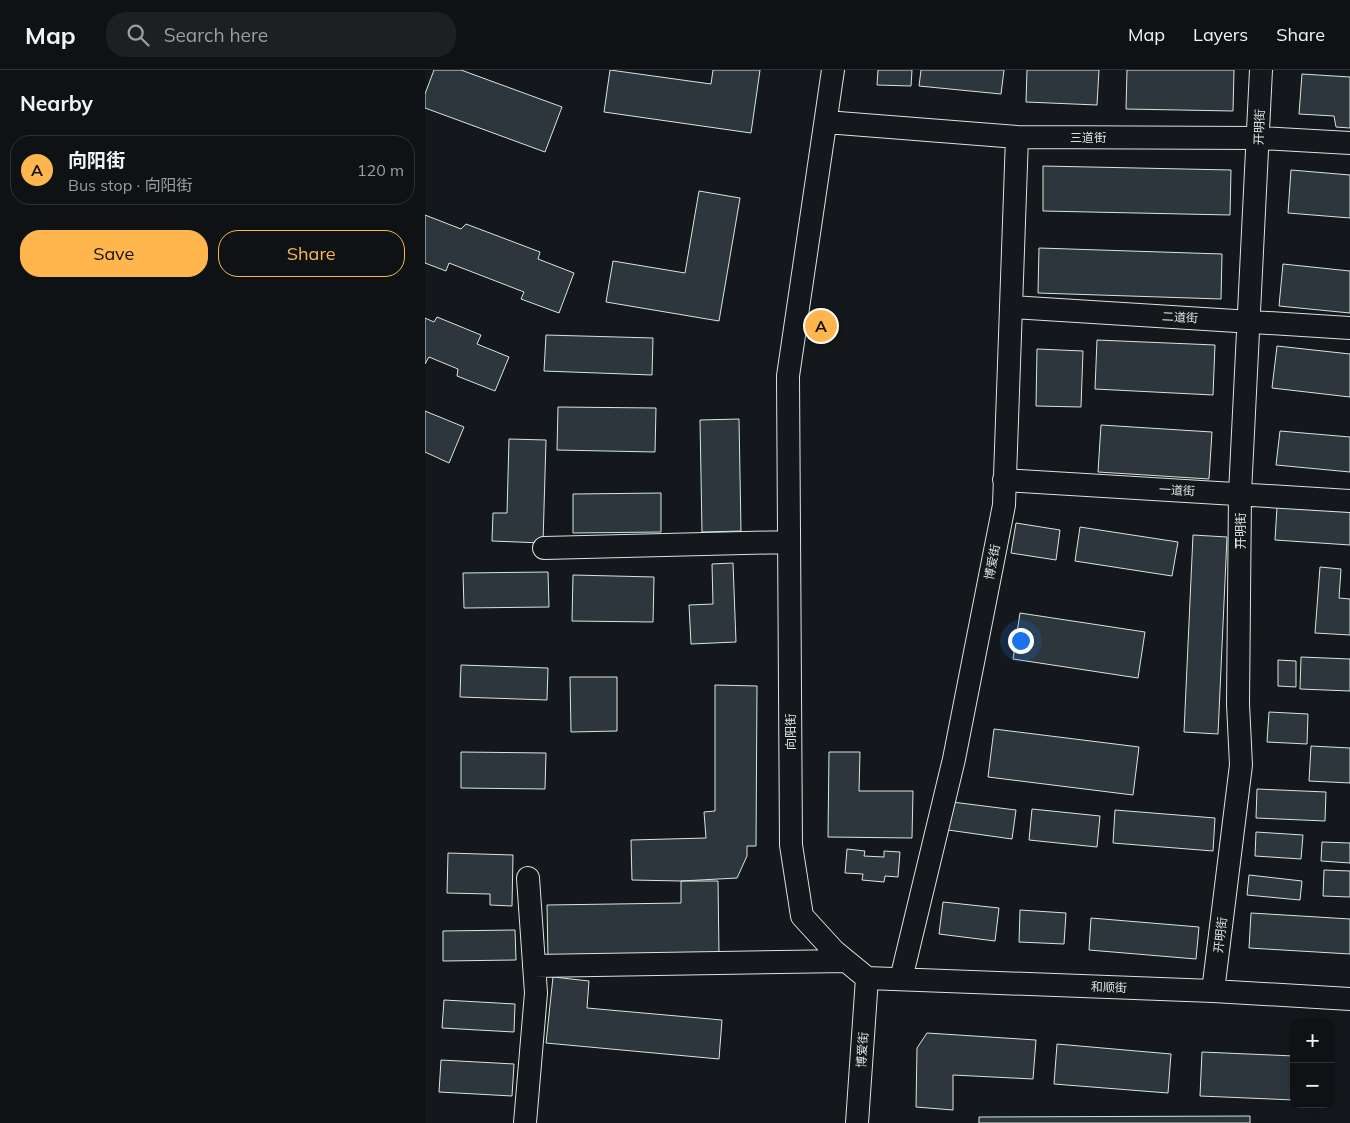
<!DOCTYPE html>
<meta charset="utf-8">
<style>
:root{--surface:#0f1215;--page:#1d2022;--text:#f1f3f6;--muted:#9b9ea0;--line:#2f3234;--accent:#ffb74d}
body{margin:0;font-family:Mulish,"Noto Sans SC",sans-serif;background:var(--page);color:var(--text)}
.controls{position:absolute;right:15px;bottom:15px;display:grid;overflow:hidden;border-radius:10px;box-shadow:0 5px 20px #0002}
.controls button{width:45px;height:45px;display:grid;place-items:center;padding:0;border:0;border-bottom:1px solid var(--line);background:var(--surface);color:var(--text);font:25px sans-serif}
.you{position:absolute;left:595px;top:570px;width:18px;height:18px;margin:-12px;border:4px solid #fff;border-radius:50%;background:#1a73e8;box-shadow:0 0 0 8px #1a73e833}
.badge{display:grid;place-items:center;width:32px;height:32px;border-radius:50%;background:var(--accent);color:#111;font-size:16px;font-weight:700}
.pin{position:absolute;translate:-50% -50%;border:2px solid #fff;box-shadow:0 1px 5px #0006}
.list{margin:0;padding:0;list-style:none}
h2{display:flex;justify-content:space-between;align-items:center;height:65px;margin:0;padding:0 20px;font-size:21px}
h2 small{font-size:16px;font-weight:400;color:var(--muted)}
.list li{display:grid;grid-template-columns:32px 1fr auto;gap:15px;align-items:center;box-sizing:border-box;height:70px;margin:0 10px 10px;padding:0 10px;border:1px solid var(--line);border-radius:20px}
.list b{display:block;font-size:19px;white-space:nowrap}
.list p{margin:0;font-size:16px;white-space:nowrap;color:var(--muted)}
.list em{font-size:16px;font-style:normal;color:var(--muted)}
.actions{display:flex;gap:10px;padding:15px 20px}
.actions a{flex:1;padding:11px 0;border:1px solid var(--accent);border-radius:20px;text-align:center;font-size:18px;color:var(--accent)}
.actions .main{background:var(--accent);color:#111}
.icon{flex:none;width:28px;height:28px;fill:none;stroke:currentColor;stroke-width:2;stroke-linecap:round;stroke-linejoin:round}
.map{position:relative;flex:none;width:925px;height:1053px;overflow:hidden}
header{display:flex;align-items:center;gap:30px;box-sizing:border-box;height:70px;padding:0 25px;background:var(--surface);border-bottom:1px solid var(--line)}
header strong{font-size:24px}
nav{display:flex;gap:28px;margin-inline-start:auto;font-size:18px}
.search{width:350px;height:45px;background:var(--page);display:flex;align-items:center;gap:12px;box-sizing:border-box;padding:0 18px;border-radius:20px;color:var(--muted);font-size:19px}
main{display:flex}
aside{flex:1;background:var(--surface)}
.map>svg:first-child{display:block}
</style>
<header>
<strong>Map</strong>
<div class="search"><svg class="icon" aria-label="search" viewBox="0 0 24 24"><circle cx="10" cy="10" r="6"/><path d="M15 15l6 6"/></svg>Search here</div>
<nav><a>Map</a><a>Layers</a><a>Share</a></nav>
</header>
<main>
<aside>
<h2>Nearby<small></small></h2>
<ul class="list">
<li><span class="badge">A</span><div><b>向阳街</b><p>Bus stop · 向阳街</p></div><em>120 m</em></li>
</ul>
<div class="actions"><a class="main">Save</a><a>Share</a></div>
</aside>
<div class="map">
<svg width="925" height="1053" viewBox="0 0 925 1053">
<rect width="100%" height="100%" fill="#14181c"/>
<path fill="#2c363c" stroke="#d8e6dc" d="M9,0H36L137,37L120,82L0,38V24Z
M185,0L286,14L288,0H335L326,63L179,42Z
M453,0H487L486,16L452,15Z
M496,0H579L576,24L494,16Z
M602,0H674L672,35L601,32Z
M702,0H809L808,41L701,39Z
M877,4L925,7V58L911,57L909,46L874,44Z
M618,96L806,100L805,145L618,141Z
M866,100L925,105V148L863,143Z
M274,121L315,128L294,251L181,232L188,191L260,203Z
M0,145L36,159L41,154L115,182L113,189L149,203L134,243L96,229L99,222L24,193L21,201L0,193Z
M614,178L797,184L796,229L613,223Z
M858,194L925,201V243L854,236Z
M12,247L56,265L52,274L84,287L70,321L32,306L33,299L4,287L0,294V248L9,252Z
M121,265L228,268L227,305L119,301Z
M672,270L790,275L788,325L670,319Z
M852,276L925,284V327L847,318Z
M612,279L658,281L656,337L611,336Z
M133,337L231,338L230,382L132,380Z
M0,341L39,357L24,393L0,382Z
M314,349L316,461L277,462L275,350Z
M676,355L787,362L784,409L673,402Z
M855,361L925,367V402L851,395Z
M84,369L121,370L118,473L67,471L68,443H82Z
M236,423V462L148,463V424Z
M852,437L925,442V475L850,470Z
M591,453L635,460L631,490L586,483Z
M655,457L753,472L747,506L650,491Z
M768,465L802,467L793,664L759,662Z
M308,493L311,572L266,574L264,535L288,534L287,494Z
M895,497L916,499L914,528L925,529V565L890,563Z
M123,502L124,537L39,538L38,503Z
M148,505L229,507L228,552L147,551Z
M595,543L720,562L713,608L588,589Z
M876,587L925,589V621L875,619Z
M853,590L871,591V617L853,616Z
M36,595L123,598L122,630L35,627Z
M145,607H192V661L146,662Z
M290,615L332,616L331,776H322V786L312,808L256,811L207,810L206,770L281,768L279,742L290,741Z
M844,642L883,644L882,674L842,672Z
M569,659L714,677L708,725L563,707Z
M886,676L925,678V713L884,711Z
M36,682L121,683L120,719L36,718Z
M404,682H435L434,721H488L487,768L403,767Z
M832,719L901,722L900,751L831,748Z
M527,732L591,740L587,769L523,760Z
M607,739L675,746L672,777L604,770Z
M690,740L790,748L788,781L688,773Z
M831,762L878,765L876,789L830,786Z
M897,772L925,773V793L896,791Z
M422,779L440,781L439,786L459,787V781L475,782L473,807L460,806L459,812L437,810L438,804L420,803Z
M23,783L88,785L87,836L65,835V824L22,823Z
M899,800L925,801V827L898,826Z
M824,805L877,811L875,830L822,825Z
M256,811H293L294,885L123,887L122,835L256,833Z
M518,832L574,838L570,871L514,864Z
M595,840L641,843L639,874L594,872Z
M826,843L925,849V884L824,878Z
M666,848L774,857L771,889L664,880Z
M90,860L91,890L18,891V861Z
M128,907L164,911L162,938L297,950L294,989L121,973Z
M19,930L90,934L89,962L17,958Z
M502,963L611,970L608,1009L528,1005V1040L491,1037L492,978Z
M632,974L746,984L743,1023L629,1014Z
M777,982L869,986V1030L775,1026Z
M16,990L89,994L87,1026L14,1022Z
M825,1046V1053H554V1047Z"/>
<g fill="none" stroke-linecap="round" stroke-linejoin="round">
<g stroke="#d8e6dc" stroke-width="24">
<path id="minor" d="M408,0L363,306L366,775L377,846L409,881L442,908
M401,52L592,67L834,68L925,73
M586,237L925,258
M579,410L925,431
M119,478L364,472
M109,896L421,891
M442,908L788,921L925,929
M476,909L529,689L579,435L592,67
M788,921L816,695L813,634L815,423L836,0
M100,1053L111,923L103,808
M432,1053L442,908"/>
</g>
<use href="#minor" stroke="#14181c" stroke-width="22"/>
</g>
<g text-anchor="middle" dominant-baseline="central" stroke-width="4" stroke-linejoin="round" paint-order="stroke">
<g font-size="12" fill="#d8e6dc" stroke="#14181c">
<text transform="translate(834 57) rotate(-88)">开明街</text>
<text x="663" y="67">三道街</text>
<text transform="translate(755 247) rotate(3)">二道街</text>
<text transform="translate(752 420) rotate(3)">一道街</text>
<text transform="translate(815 461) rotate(-90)">开明街</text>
<text transform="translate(567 492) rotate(-79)">博爱街</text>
<text transform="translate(365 662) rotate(-90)">向阳街</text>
<text transform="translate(795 865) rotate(-83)">开明街</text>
<text transform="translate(684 917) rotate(2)">和顺街</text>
<text transform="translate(437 980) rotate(-86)">博爱街</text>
</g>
</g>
</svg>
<div class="controls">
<button>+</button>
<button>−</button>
</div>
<div class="you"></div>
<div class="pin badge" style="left:396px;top:256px">A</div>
</div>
</main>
